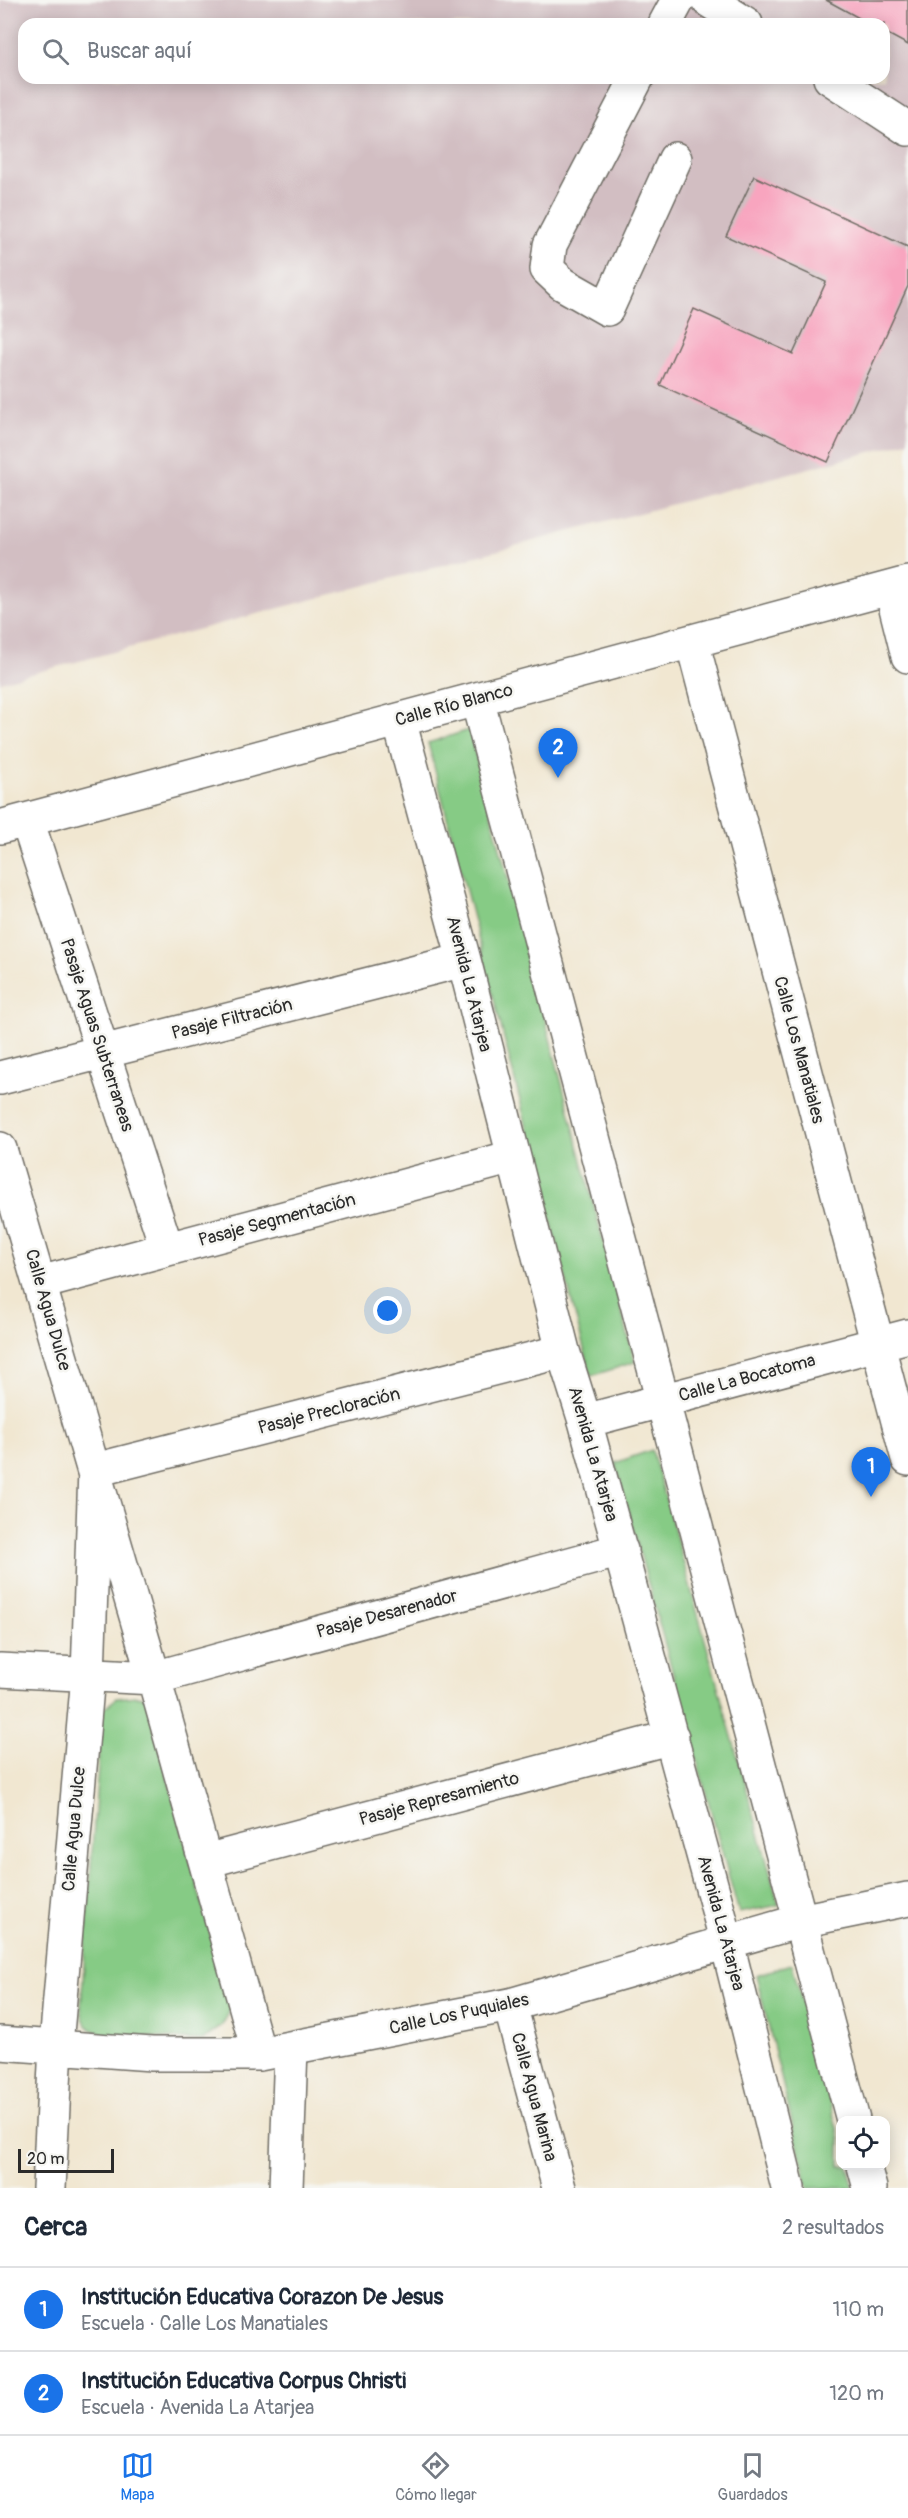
<!DOCTYPE html>
<html lang="es">
<meta charset="utf-8">
<style>
:root{--surface:#fff;--page:#f2f2f3;--text:#1f2937;--muted:#747a83;--line:#e0e1e3;--accent:#1a73e8}
body{margin:0;font-family:Pangolin,sans-serif;background:var(--page);color:var(--text)}
.controls{position:absolute;right:18px;bottom:18px;display:grid;overflow:hidden;border-radius:12px;box-shadow:0 3px 15px #0003}
.controls button{width:54px;height:54px;display:grid;place-items:center;padding:0;border:0;border-bottom:2px solid var(--line);background:var(--surface);color:var(--text);font:30px sans-serif}
.scale{position:absolute;left:18px;bottom:15px;width:96px;box-sizing:border-box;padding-left:6px;border:3px solid #2b2b2b;border-top:0;font-size:16px;line-height:21px;white-space:nowrap;color:#2b2b2b;-webkit-text-stroke:4px #f6f6f2;paint-order:stroke}
.you{position:absolute;left:388px;top:1311px;width:21px;height:21px;margin:-15px;border:4px solid #fff;border-radius:50%;background:#1a73e8;box-shadow:0 0 0 9px #1a73e833}
.badge{display:grid;place-items:center;width:39px;height:39px;border-radius:50%;background:var(--accent);color:#fff;font-size:20px;font-weight:700}
.pin{position:absolute;translate:-50% -50px;filter:drop-shadow(0 2px 3px #0008)}
.pin::after{content:'';position:absolute;top:32px;width:21px;height:18px;background:inherit;clip-path:polygon(0 0,100% 0,50% 100%)}
.list{margin:0;padding:0;list-style:none}
h2{display:flex;justify-content:space-between;align-items:center;height:78px;margin:0;padding:0 24px;font-size:26px}
h2 small{font-size:20px;font-weight:400;color:var(--muted)}
.list li{display:grid;grid-template-columns:39px 1fr auto;gap:18px;align-items:center;box-sizing:border-box;height:84px;padding:0 24px;border-top:2px solid var(--line)}
.list b{display:block;font-size:22px;white-space:nowrap}
.list p{margin:0;font-size:20px;white-space:nowrap;color:var(--muted)}
.list em{font-size:20px;font-style:normal;color:var(--muted)}
.icon{flex:none;width:33px;height:33px;fill:none;stroke:currentColor;stroke-width:2;stroke-linecap:round;stroke-linejoin:round}
.map{position:relative;flex:none;width:908px;height:2188px;overflow:hidden}
.search{position:absolute;background:var(--surface);box-shadow:0 3px 15px #0003;left:18px;right:18px;top:18px;height:66px;display:flex;align-items:center;gap:15px;box-sizing:border-box;padding:0 21px;border-radius:18px;color:var(--muted);font-size:22px}
.sheet{height:246px;background:var(--surface)}
nav{display:flex;justify-content:space-around;align-items:center;box-sizing:border-box;height:84px;border-top:2px solid var(--line);background:var(--surface);font-size:16px;color:var(--muted)}
nav a{display:grid;justify-items:center;gap:3px}
nav .on{color:var(--accent)}
.map>svg:first-child{display:block}
</style>
<div class="map">
<svg width="908" height="2188" viewBox="0 0 908 2188">
<rect width="100%" height="100%" fill="#f6f6f2"/>
<filter id="ink" filterUnits="userSpaceOnUse"><feTurbulence type="fractalNoise" baseFrequency=".0167" numOctaves="2"/><feDisplacementMap in="SourceGraphic" scale="12" xChannelSelector="R" yChannelSelector="G"/><feConvolveMatrix kernelMatrix="1 2 1 2 8 2 1 2 1" color-interpolation-filters="sRGB"/></filter>
<filter id="wash" filterUnits="userSpaceOnUse"><feTurbulence type="fractalNoise" baseFrequency=".008" numOctaves="4" result="noise"/><feDisplacementMap in="SourceGraphic" scale="24" xChannelSelector="R" yChannelSelector="G"/><feGaussianBlur stdDeviation="1.35" result="paint"/><feColorMatrix in="noise" values="0 0 0 0 0 0 0 0 0 0 0 0 0 0 0 0 0 1.4 0 .05"/><feComposite in="paint" operator="in"/></filter>
<g filter="url(#wash)">
<rect width="100%" height="100%" fill="#f1e7d1"/>
<path fill="#d2bec2" fill-rule="evenodd" d="M0,0H908V442L0,682ZM24,24H884V78H24Z"/>
<path fill="#86cb85" stroke="#587b58" stroke-width="1.5" d="M469,730L635,1362L591,1376L428,743Z
M652,1450L779,1905L739,1913L615,1463Z
M137,1696L146,1698L230,2007C228,2024 216,2031 202,2040L104,2035C88,2029 83,2025 81,2008L102,1710L117,1698Z
M792,1964L840,2139V2166H848L854,2188H808L756,1975Z"/>
<g id="blocks">
<path fill="#f8a5bf" d="M826,0H908V45L884,32V24H870Z
M754,176L908,247V286L828,462L660,385L694,309L793,354L826,282L726,236Z"/>
</g>
</g>
<g filter="url(#ink)">
<use href="#blocks" fill-opacity="0" stroke="#706d65" stroke-width="1.5"/>
<g fill="none" stroke-linecap="round" stroke-linejoin="round">
<g stroke="#706d65" stroke-width="36">
<path id="minor" d="M708,0L746,24
M665,24L678,0
M637,78L550,245L547,269L563,284L607,309L675,159
M830,78L908,129
M891,588L908,656
M692,641L908,1459
M477,699L853,2120
M399,720L464,960L563,1351L585,1421L727,1943L788,2188
M27,820L167,1249
M0,827L908,583
M0,1078L464,960
M0,1149L154,1678L259,2054
M40,1283L513,1157
M585,1421L908,1336
M0,1670L154,1678L621,1550
M206,1861L672,1737
M510,2005L559,2188
M0,2043L152,2054H259L510,2005L800,1921L908,1899
M864,2166L870,2188
M49,2188L56,2045L88,1675L95,1470L563,1351
M286,2188L291,2048"/>
</g>
<use href="#minor" stroke="#fff" stroke-width="33"/>
</g>
</g>
<g text-anchor="middle" dominant-baseline="central" stroke-width="5" stroke-linejoin="round" paint-order="stroke">
<g font-size="18" fill="#2b2b2b" stroke="#f6f6f2">
<text transform="translate(454 705) rotate(-15)">Calle Río Blanco</text>
<text transform="translate(469 984) rotate(76)">Avenida La Atarjea</text>
<text transform="translate(232 1019) rotate(-14)">Pasaje Filtración</text>
<text transform="translate(97 1035) rotate(72)">Pasaje Aguas Subterraneas</text>
<text transform="translate(799 1050) rotate(75)">Calle Los Manatiales</text>
<text transform="translate(277 1220) rotate(-15)">Pasaje Segmentación</text>
<text transform="translate(48 1310) rotate(74)">Calle Agua Dulce</text>
<text transform="translate(747 1378) rotate(-15)">Calle La Bocatoma</text>
<text transform="translate(329 1411) rotate(-14)">Pasaje Precloración</text>
<text transform="translate(593 1454) rotate(74)">Avenida La Atarjea</text>
<text transform="translate(387 1614) rotate(-15)">Pasaje Desarenador</text>
<text transform="translate(439 1799) rotate(-15)">Pasaje Represamiento</text>
<text transform="translate(74 1829) rotate(-85)">Calle Agua Dulce</text>
<text transform="translate(721 1923) rotate(75)">Avenida La Atarjea</text>
<text transform="translate(459 2014) rotate(-12)">Calle Los Puquiales</text>
<text transform="translate(534 2097) rotate(75)">Calle Agua Marina</text>
</g>
</g>
</svg>
<div class="controls">
<button><svg class="icon" aria-label="locate" viewBox="0 0 24 24"><circle cx="12" cy="12" r="6"/><path d="M12 2v4M12 18v4M2 12h4M18 12h4"/></svg></button>
</div>
<div class="scale">20 m</div>
<div class="you"></div>
<div class="pin badge" style="left:871px;top:1497px">1</div>
<div class="pin badge" style="left:558px;top:778px">2</div>
<div class="search"><svg class="icon" aria-label="search" viewBox="0 0 24 24"><circle cx="10" cy="10" r="6"/><path d="M15 15l6 6"/></svg>Buscar aquí</div>
</div>
<section class="sheet">
<h2>Cerca<small>2 resultados</small></h2>
<ul class="list">
<li><span class="badge">1</span><div><b>Institución Educativa Corazon De Jesus</b><p>Escuela · Calle Los Manatiales</p></div><em>110 m</em></li>
<li><span class="badge">2</span><div><b>Institución Educativa Corpus Christi</b><p>Escuela · Avenida La Atarjea</p></div><em>120 m</em></li>
</ul>
</section>
<nav>
<a class="on"><svg class="icon" aria-label="map" viewBox="0 0 24 24"><path d="M3 6l6-2 6 2 6-2v14l-6 2-6-2-6 2zM9 4v14M15 6v14"/></svg>Mapa</a>
<a><svg class="icon" aria-label="directions" viewBox="0 0 24 24"><path d="M12 3l9 9-9 9-9-9zM9 14v-3h6M13 9l2 2-2 2"/></svg>Cómo llegar</a>
<a><svg class="icon" aria-label="saved" viewBox="0 0 24 24"><path d="M7 4h10v16l-5-4-5 4z"/></svg>Guardados</a>
</nav>
